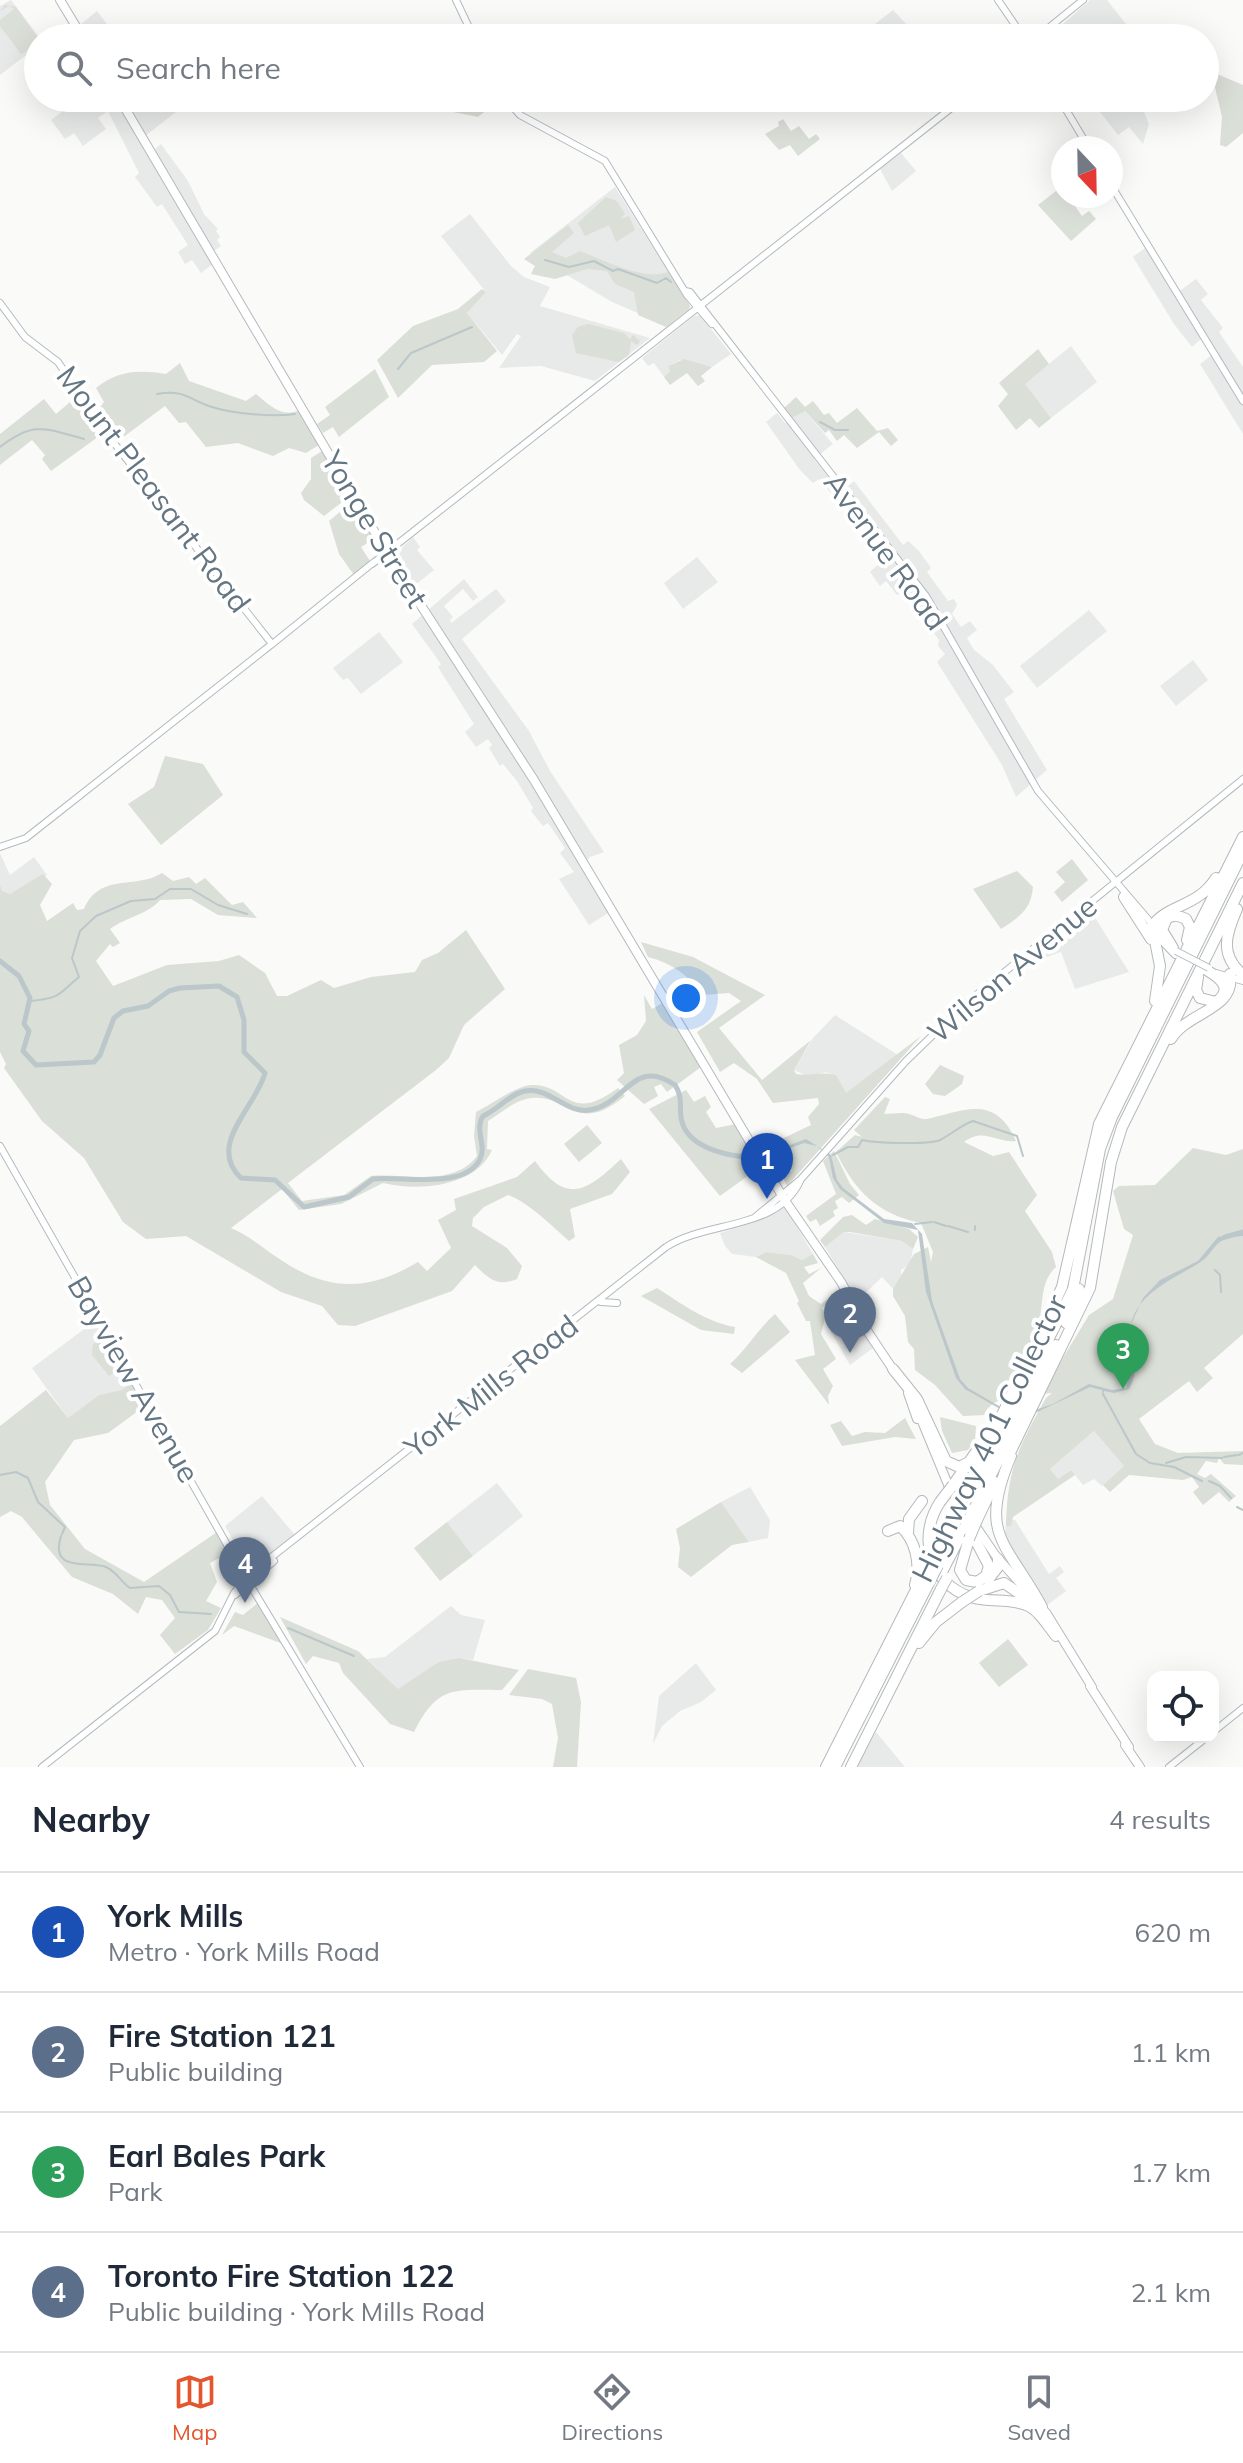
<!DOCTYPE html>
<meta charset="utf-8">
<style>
:root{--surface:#fff;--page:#f2f2f3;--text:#1f2937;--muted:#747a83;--line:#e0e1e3;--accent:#e4572e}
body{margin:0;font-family:Mulish,sans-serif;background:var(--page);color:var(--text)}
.controls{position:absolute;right:24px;bottom:24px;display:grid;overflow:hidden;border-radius:16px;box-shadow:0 8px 32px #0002}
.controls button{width:72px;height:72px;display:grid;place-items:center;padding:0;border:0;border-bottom:2px solid var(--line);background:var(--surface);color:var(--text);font:40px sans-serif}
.compass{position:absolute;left:1051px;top:136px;width:72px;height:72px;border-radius:50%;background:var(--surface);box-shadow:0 8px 32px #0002;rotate:158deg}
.you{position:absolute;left:686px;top:998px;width:28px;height:28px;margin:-20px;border:6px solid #fff;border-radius:50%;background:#1a73e8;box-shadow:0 0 0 12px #1a73e833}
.badge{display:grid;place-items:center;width:52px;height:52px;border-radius:50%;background:var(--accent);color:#fff;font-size:26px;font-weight:700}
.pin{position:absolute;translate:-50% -66px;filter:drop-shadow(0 2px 4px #0008)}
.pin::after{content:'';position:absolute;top:42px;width:28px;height:24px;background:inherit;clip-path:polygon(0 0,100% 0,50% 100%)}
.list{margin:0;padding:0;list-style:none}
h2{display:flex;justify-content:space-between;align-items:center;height:104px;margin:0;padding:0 32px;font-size:34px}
h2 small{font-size:26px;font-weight:400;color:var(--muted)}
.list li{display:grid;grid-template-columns:52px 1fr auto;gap:24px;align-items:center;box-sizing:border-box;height:120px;padding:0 32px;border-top:2px solid var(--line)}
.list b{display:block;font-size:30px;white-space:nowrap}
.list p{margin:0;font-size:26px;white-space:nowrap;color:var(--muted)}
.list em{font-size:26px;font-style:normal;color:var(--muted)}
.icon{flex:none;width:44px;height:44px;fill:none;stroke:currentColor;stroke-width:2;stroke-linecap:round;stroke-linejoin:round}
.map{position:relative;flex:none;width:1243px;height:1767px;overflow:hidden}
.search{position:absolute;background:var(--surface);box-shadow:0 8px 32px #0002;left:24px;right:24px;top:24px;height:88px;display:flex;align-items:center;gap:20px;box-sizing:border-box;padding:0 28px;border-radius:44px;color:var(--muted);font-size:30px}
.sheet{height:584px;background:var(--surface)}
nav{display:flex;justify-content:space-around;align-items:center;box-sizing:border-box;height:112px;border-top:2px solid var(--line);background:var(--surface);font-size:22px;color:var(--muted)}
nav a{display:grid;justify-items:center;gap:4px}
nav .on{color:var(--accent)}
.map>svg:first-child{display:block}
</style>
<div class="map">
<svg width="1243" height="1767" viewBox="0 0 1243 1767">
<rect width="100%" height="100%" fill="#fafaf8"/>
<path fill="#e8e9e9" d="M11,0L40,38L38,46L0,75V6Z
M1090,0H1107L1137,38H1047Z
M893,10L919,38H857Z
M97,11L116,36L124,30L130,38H64Z
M80,98L98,110L101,108L95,98H136L141,106L159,98H177L181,108L140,140L149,154L161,144L188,181L204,214L218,229L216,231L220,237L217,240L221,246L214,251L205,236L198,240L213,264L201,273L192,260L185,264L178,252L188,245L162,204L157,207L135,177L139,173L108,111L98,118L106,129L83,146L74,133L65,139L51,120Z
M1099,98H1138L1149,124L1143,144L1129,127L1118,135L1093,103Z
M901,153L916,171L892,191L880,169Z
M615,187L690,306L668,326L612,302L530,253Z
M470,214L511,266L524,277L550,287L540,306L650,338L595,381L541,366L499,368L521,336L517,334L502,355L467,313L486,292L441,236Z
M1145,248L1174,295L1196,279L1208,294L1201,300L1223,328L1219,332L1243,367V395L1239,399L1243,406V434L1200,364L1217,351L1207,334L1192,347L1174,324L1133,257Z
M700,315L731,354L712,367L680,360L668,366L670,371L664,377L654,363L648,366L642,358L694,316Z
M1071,346L1097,382L1051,418L1024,384Z
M804,410L833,444L814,459L837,488L831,493L819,479L813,483L800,470L766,422L777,413L785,423Z
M854,481L903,545L908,541L919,551L931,568L927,572L948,601L954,599L957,605L952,614L961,627L970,621L977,630L967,638L974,650L992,664L1014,692L1004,699L1047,770L1016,797L1002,765L937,662L945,654L938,646L939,640L903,591L897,595L886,581L880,586L870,572L881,562L856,530L870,518L846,488Z
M413,537L420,547L417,550L434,570L414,586L394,555Z
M697,557L718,582L683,609L664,583Z
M464,579L478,597L473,601L463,589L444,606L453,617L450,620L451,623L496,589L506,601L462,639L529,731L550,771L604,852L590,857L582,867L610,912L589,925L559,879L574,872L560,853L565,848L548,823L543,826L531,811L533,808L517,781L503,764L500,766L489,748L492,745L488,739L476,747L465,732L474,724L438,667L441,664L412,624Z
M1089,610L1107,631L1037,688L1020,666Z
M379,632L403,662L361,694L348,678L343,680L333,668Z
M1193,660L1208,680L1176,706L1160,686Z
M0,853L10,875L34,857L47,875L10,894L0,892Z
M1089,908L1129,972L1075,989L1061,952L1044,958L1040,949Z
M835,1015L898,1055L845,1094L836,1075L826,1072L809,1077L794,1070L813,1038Z
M781,1207L786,1208L813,1254L802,1260L791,1255L766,1252L756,1257L732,1254L725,1246L720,1233L753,1223Z
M844,1232L902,1241L913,1249L910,1264L901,1270L902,1279L893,1289L882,1277L857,1301L825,1247Z
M849,1310L873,1348L850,1365L831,1332L833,1322Z
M95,1321L132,1383L121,1390L99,1395L68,1418L32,1368Z
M1094,1431L1124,1466L1102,1486L1094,1479L1083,1485L1071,1470L1058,1479L1050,1469Z
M497,1483L523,1516L473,1556L447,1522Z
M750,1487L770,1520L768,1538L749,1542L721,1502Z
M262,1496L295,1535L250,1571L225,1526Z
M1006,1519L1015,1520L1049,1574L1060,1566L1064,1572L1056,1578L1066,1591L1046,1606L1005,1540Z
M451,1606L461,1615L485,1620L473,1660L460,1658L398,1690L367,1659L385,1657Z
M696,1663L716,1690L701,1702L680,1711L662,1726L653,1744L659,1696Z
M876,1732L905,1767H855Z"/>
<path fill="#dadfd7" d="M5,5L16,7L38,38L37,46L21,54L0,26V20L14,9L9,6L0,11Z
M1217,74L1243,85V133L1226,147L1220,145L1222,117L1213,79Z
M440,98H499L500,99L478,117L453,112Z
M783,119L791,131L799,126L809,139L816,134L820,139L798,156L790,145L779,150L765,134L779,126L778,122Z
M1061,187L1063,196H1068L1082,216L1089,211L1096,219L1071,241L1038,205Z
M606,197L617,201L625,214L620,219L629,216L635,230L616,242L609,225L585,236L578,223Z
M568,225L574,233L552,252L566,258L580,251C606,261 644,281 668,272L690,306L689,309L666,327L638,315L634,292L615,284L607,271L587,269L555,279L531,274L535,266L524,259Z
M482,289L486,292L467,313L497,351L484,362L432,365L398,398L377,360L413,326L458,309Z
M588,324L624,333L630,339L633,335L640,341L637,345L631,341L629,355L619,362L576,353L572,335L578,327Z
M1038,349L1049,364L1025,384L1051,418L1039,428L1030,418L1016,430L998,406L1008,394L999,383Z
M684,359L712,367L701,376L705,381L698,386L687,373L670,385L664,377L670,371L668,366Z
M180,363L189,381L246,401L256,394C268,404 283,419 299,410L319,445L306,453L289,448L273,456L238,443L206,447L186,422L179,423L165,406L118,441L96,413L104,402L96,388C119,370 138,370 166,374Z
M375,369L389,397L339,437L333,427L323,433L317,424L330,415L325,407Z
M77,396L102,434L51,471L42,459L45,455L32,440L0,465V434L44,399L56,414Z
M796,397L805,407L813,401L824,415L829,413L837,423L857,408L877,431L888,428L898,440L891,446L879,432L857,448L844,435L837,441L829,430L825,433L805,411L792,418L784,408Z
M322,451L350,496L324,516L304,500L301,493L311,479V458Z
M353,501L374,539L361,547L370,561L354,575L339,554L329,521Z
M165,756L203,764L223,795L161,845L128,804L154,787Z
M1072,859L1088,880L1062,902L1054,892L1065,882L1056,872Z
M1017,871L1033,887C1031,910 1019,917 1001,929L973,889Z
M162,873L173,881L189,877L196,884L205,878L232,905L243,902L257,918L218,915L191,899L160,900C149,914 126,917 110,929L120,943L113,947L110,944L96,961L113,986L167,965L219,961L239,955L265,973L277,996H287L321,980L334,988L371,977L415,972L422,960L438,953L466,930L505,989L464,1025L449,1058L436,1070L288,1183L302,1201L344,1195L371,1176C404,1173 453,1188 477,1156L474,1136L476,1112C492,1104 515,1086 532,1085C568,1084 568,1125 618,1088L625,1096C574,1138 568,1090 526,1099C513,1102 500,1114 488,1121L487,1149L492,1150C476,1186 421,1192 383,1183L341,1204L299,1210L282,1189L231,1228C250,1236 261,1247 278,1258C327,1292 368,1292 418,1262L427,1271L451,1248L438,1220L456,1210L454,1199L517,1177L535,1161C567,1205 586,1192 621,1159L630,1172L612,1194L570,1209L575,1237L569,1241C552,1226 528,1202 508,1195L484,1207L473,1218L472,1226L507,1248L522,1266L517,1279C497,1287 489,1279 475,1265L452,1291L355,1326L338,1325L322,1306L281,1292L186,1236L146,1239L123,1222L84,1158L42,1121L4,1068L6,1064L0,1052V885L2,891L10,894L43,874L52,884L40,905L47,921L73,903L77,910L84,909C100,872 135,890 162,873Z
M641,942L693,957L765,995L719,1028L762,1080L811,1040L794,1070L796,1074C810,1076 824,1071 836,1075L846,1093L921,1036L787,1186L783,1178L792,1170L785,1159L777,1169L765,1147L811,1125L808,1117L819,1104L818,1098L773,1103L757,1079L734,1063L720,1072L697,1032L741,1001L729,993L703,995C688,975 672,963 648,957Z
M644,995L652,1009L664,1002L701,1067L667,1092L661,1084L654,1087L658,1096L644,1104L617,1080L624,1073L619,1045L637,1035L646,1021Z
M940,1065L964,1076L962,1084L945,1096L933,1094L925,1084Z
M686,1090L694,1102L705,1096L711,1107L706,1112L716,1128L736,1124L757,1161L745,1169L749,1175L720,1196L649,1109Z
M885,1097L890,1099L884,1114C892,1114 902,1112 909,1114C914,1115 921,1120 927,1119C963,1111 995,1093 1016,1141C995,1143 984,1127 964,1142L993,1156L1009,1152L1037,1195L1025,1211L1052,1252L1056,1267C1034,1286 1048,1324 1030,1347L1061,1361L1089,1315L1113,1299L1133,1235L1124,1229L1113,1191L1119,1186L1155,1185L1193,1148L1226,1155L1243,1149V1334L1204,1368L1213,1378L1197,1392L1189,1381L1139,1419L1155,1444L1178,1453L1243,1451V1465L1224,1464L1219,1458L1217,1463L1206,1461L1197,1474L1205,1478L1211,1474L1236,1496L1229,1502L1219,1492L1203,1505L1193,1492L1199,1487L1192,1477L1183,1480L1129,1475L1110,1492L1103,1485L1124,1466L1094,1431L1050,1469L1058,1479L1071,1470L1075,1475L1013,1517L1011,1526H1006C1007,1469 1019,1446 1046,1398L1052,1393C1032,1395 992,1393 984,1415L963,1416L935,1385L915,1370L914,1349L908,1342L905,1316L893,1296V1289L914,1254L928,1247L931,1262L933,1252L921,1223C877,1214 855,1191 836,1152L855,1135L862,1137L854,1130Z
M587,1125L602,1143L579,1162L564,1144Z
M834,1151L850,1184L859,1195L849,1203L842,1197L835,1201L838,1208L833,1211L835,1216L820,1226L816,1219L810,1222L806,1216L836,1194L823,1161Z
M852,1215L866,1225L875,1219L909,1229L918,1237L913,1249L902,1241L850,1232H844L825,1247L820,1240L843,1217Z
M766,1252L791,1255L802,1260L813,1254L818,1263L804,1267L809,1274L821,1268L803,1283L809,1296L821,1304L836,1293L838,1296L822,1308L826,1315L821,1334L836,1359L823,1369L833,1386L828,1396L829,1405L795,1360L815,1355L810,1321H806L797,1303L799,1301L786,1273L756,1257Z
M657,1288C682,1304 706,1322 735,1327L734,1334L701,1330L641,1296Z
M775,1314L790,1332L742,1373L730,1364C748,1348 757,1330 775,1314Z
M106,1338L123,1367L109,1376L92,1355L93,1344Z
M132,1383L145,1406L108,1433L74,1440L45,1482L50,1505L85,1549L144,1582L217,1532L228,1553L210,1563L217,1582L206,1601L221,1608L208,1630L175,1654L160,1635L175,1618L162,1600L146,1597L138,1614L113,1594L72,1577L22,1517L11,1511L0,1517V1426L46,1390L68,1418L99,1395L121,1390Z
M940,1417L976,1426L975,1440L968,1450L952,1453L942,1431Z
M905,1418L916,1439L895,1437L842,1446L830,1425L841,1421L852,1436L865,1432L885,1433Z
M721,1502L749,1542L732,1545L691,1577L678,1567L680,1548L676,1529Z
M447,1522L473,1556L440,1581L414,1548Z
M259,1602L283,1644L234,1626L222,1635L235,1612L243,1615Z
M280,1617L358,1651L398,1689L439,1662L460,1658L519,1670L502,1690C453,1690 438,1685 414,1732L390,1724L343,1673L339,1663L313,1656L306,1664Z
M1008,1639L1028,1665L999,1687L979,1663Z
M528,1669L576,1678L581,1702L577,1767H553L558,1738L552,1704L542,1699L509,1695Z"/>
<path fill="#bbc7cb" d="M806,1139L831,1155L837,1180L843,1188L884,1219L912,1223L922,1234L932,1301L960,1379L968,1388L1004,1409L1032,1411L1053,1404L1089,1384L1112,1390L1126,1388L1133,1364L1128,1331L1143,1298L1160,1280L1198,1261L1218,1237L1243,1232V1236C1210,1238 1218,1251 1199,1263C1172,1280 1124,1298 1131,1341C1134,1359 1139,1373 1129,1389L1114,1393L1104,1391L1102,1397V1390L1090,1387L1033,1414H1009L965,1389L956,1378L926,1292L918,1230L884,1223L840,1189L833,1178L829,1157L817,1146L804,1143L761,1159L760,1156Z"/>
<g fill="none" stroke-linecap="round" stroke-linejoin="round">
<path stroke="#bbc7cb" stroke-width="2" d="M545,260L569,267L594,261L613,271L618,269L657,283L666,278L671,282
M398,369L411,353L472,327
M157,394C185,389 189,400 212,407C233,414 273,417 295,414
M820,422L835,430H848
M0,447C34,421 44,428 84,439
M30,1001C62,998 58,994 79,977L72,958L80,931L96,916L131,901L155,899L170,889H191L218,905L247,914
M833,1155L848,1147H858L862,1140C875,1143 929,1145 940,1140C952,1134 961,1125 973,1121L1017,1136L1023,1156
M934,1222L946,1226
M915,1224L932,1222
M948,1226L968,1232
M975,1230V1226
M1215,1270L1220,1275L1221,1292
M1103,1394L1136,1454L1150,1463L1174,1467L1202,1481
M1239,1455L1243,1453
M1224,1457L1237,1455
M1166,1463L1186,1457L1222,1458
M0,1475L16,1472L28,1478L38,1502L65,1527L62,1534
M1209,1481L1220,1486L1231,1498
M1237,1507L1243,1510
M61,1536C49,1574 90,1560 106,1567C117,1572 121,1582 130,1588L159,1586L170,1595L179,1612L211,1614
M288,1628L354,1656"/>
<path stroke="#bbc7cb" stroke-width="5" d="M0,961L19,976L30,998L24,1024L29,1031L23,1051L36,1065L94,1062L100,1055L114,1018L123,1011L148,1006L169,991L180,988L219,986L237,997L244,1020V1052L265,1073C256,1107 206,1145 241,1178L275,1180L304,1207L349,1197L373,1179C399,1175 465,1191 480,1159C487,1146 474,1130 483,1116C497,1110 510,1094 525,1091C549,1086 566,1114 589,1110C626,1105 633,1056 675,1085C684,1098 678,1108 682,1122C690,1150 734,1158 759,1157
M1225,1237L1243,1232"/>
<g stroke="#b3babf" stroke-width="8">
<path id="secondary" d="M456,0L474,38
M998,0L1024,38
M1036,38L1083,0
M505,98L520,115L605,161L687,295L712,324
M1059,98L1089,148
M1111,185L1243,401
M685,291L690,292L926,596L1038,791L1153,925
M0,303L25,337L58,362L103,429L272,644
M372,564L964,98
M271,645L374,562
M0,847L26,838L272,644
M1156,935L1175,955
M1216,973L1243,981
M0,1146L246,1578L360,1767
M754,1218L801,1179L906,1061L965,1004L1243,779
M601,1302L617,1303
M235,1595L274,1561
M1213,1732L1243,1708
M42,1767L215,1631L234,1593L250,1574L666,1247C707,1220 779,1231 801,1179
M1169,1767L1207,1737"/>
</g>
<g stroke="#b5babe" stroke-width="10">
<path id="primary" d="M60,0L83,38
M119,98L387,553L534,780L784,1199L841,1282L866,1327
M864,1326L894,1371
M908,1393L917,1419
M919,1414L949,1487L996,1556L1047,1614L1092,1687
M1090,1686L1129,1747
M1125,1745L1140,1767"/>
</g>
<g stroke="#b4b9bd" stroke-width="12">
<path id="motorway" d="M1124,897L1151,939
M1237,909C1226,934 1219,955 1243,975
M1173,948L1162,930L1167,918L1176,915L1186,919L1190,927L1187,940
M1198,977L1196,990L1200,998L1216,1002C1233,990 1222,979 1208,971
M1155,1001L1160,966L1152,926C1169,903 1197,908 1216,878
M1171,1039C1188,1011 1236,1010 1230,974
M1066,1323L1079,1289
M893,1369L917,1399L946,1461L959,1467L973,1460
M1011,1456C977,1536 1007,1542 1042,1607
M1006,1461L1090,1288L1111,1162L1122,1127L1243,883
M981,1477L1073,1289L1100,1149L1112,1117L1243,852
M953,1485L987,1436
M963,1498L1062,1287L1099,1124L1243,837
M940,1502C917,1537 929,1584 971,1597C989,1603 1009,1598 1026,1605C1039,1610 1047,1625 1056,1636
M972,1513L1056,1345
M977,1520L995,1482
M969,1528L989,1566L986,1576L977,1582L966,1580L960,1570L969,1539
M888,1531L900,1526C916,1540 921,1565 915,1585
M908,1533L909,1519L922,1501
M934,1556L947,1530
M938,1565L959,1521
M942,1572L964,1529
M988,1580L998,1567V1559
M979,1591L1004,1583L1029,1600
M919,1643L936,1622L962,1602
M826,1767L926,1570
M835,1767L931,1579
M851,1767L941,1589"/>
</g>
<use href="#secondary" stroke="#fff" stroke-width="6"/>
<use href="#primary" stroke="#fff" stroke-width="8"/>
<use href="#motorway" stroke="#fff" stroke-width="10"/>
<g stroke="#b3babf" stroke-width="8" stroke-linecap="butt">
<path id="secondary-bridge" d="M1176,951L1209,968"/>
</g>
<g stroke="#b4b9bd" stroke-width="12" stroke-linecap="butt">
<path id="motorway-bridge" d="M940,1502L953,1485
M955,1514L963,1498
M964,1529L972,1513
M969,1539L977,1520
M926,1570L934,1556
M931,1579L938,1565
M941,1589L947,1578
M962,1602L979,1591"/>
</g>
<use href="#secondary-bridge" stroke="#fff" stroke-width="6"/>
<use href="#motorway-bridge" stroke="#fff" stroke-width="10"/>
</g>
<g text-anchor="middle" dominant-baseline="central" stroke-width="8" stroke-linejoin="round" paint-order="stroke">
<g font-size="30" fill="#657683" stroke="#fff">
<text transform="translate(154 489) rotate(53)">Mount Pleasant Road</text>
<text transform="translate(375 529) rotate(59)">Yonge Street</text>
<text transform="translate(886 551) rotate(54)">Avenue Road</text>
<text transform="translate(1012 969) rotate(-40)">Wilson Avenue</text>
<text transform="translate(134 1379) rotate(60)">Bayview Avenue</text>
<text transform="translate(491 1386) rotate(-38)">York Mills Road</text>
<text transform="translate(989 1438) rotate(-64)">Highway 401 Collector</text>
</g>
</g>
</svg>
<div class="controls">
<button><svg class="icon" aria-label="locate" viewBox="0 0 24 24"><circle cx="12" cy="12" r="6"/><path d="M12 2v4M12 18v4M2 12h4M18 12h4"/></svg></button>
</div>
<svg class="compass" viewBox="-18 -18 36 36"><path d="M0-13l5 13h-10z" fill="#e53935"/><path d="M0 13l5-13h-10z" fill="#747a83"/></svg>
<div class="you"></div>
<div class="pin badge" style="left:767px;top:1199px;background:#1a4fb4">1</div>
<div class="pin badge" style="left:850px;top:1353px;background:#5c6f8a">2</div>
<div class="pin badge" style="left:1123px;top:1389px;background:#2e9e5b">3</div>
<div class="pin badge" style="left:245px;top:1603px;background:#5c6f8a">4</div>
<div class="search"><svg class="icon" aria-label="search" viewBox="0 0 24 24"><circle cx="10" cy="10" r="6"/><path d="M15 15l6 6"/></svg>Search here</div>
</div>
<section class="sheet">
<h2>Nearby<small>4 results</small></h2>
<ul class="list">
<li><span class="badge" style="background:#1a4fb4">1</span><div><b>York Mills</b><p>Metro · York Mills Road</p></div><em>620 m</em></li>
<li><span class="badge" style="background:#5c6f8a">2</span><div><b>Fire Station 121</b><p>Public building</p></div><em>1.1 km</em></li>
<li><span class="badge" style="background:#2e9e5b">3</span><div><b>Earl Bales Park</b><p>Park</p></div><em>1.7 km</em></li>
<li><span class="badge" style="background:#5c6f8a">4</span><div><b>Toronto Fire Station 122</b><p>Public building · York Mills Road</p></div><em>2.1 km</em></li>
</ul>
</section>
<nav>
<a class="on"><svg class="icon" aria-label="map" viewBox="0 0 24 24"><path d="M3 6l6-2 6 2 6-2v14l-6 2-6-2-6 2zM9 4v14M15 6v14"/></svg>Map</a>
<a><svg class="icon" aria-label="directions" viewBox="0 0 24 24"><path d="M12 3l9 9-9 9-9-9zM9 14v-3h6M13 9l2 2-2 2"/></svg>Directions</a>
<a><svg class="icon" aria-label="saved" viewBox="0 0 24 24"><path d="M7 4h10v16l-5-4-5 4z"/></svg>Saved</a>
</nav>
